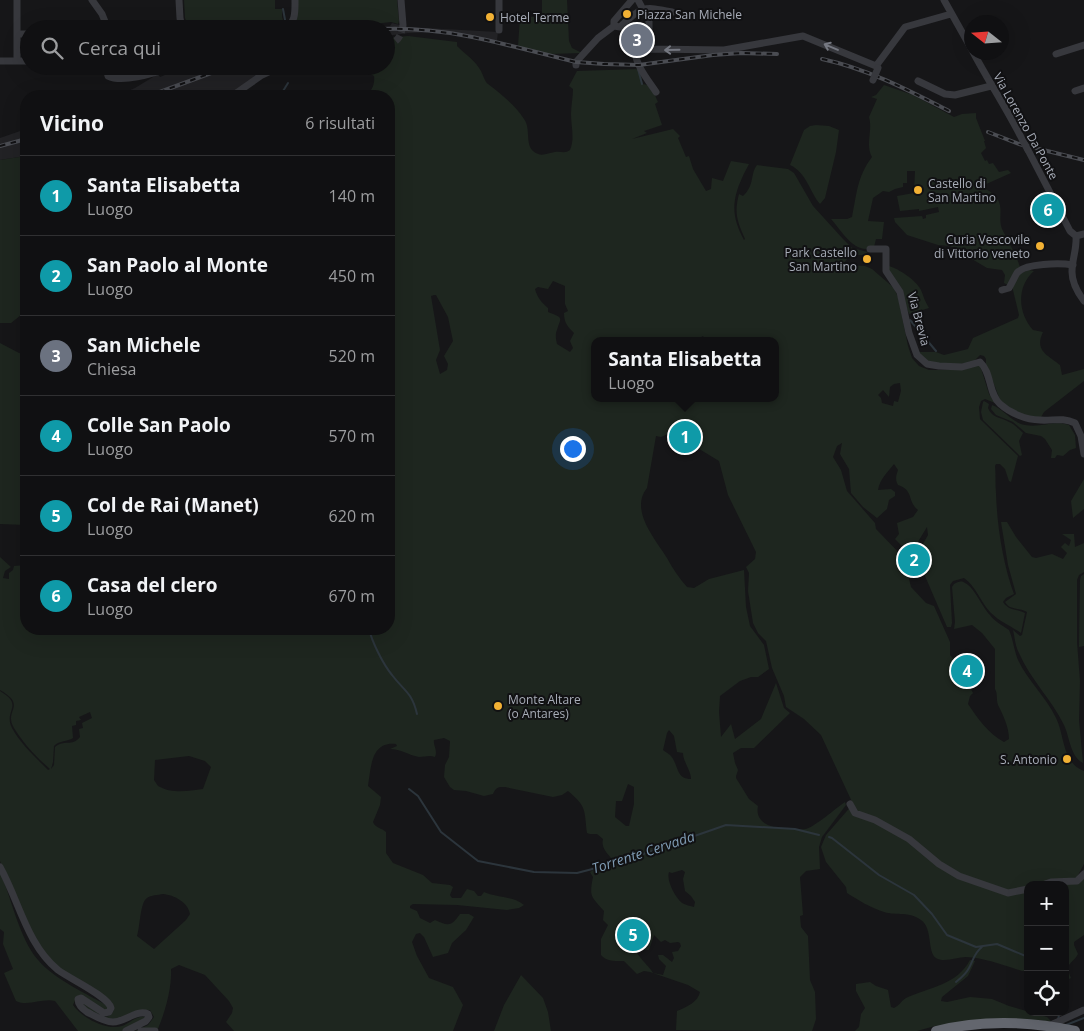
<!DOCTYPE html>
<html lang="it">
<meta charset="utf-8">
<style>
:root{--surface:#101012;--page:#1e1e20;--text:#f1f3f6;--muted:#9c9d9f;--line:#303032;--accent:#1a73e8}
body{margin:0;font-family:"Open Sans",sans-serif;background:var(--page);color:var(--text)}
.controls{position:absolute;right:15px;bottom:15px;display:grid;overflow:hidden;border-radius:10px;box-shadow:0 5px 20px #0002}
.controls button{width:45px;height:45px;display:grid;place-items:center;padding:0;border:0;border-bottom:1px solid var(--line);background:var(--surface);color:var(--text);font:25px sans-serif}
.compass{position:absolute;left:964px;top:15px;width:45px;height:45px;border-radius:50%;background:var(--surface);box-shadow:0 5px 20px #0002;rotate:287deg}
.you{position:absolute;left:572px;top:448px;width:18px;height:18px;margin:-12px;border:4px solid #fff;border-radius:50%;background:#1a73e8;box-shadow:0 0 0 8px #1a73e833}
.badge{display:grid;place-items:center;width:32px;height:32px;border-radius:50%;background:var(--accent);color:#fff;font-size:16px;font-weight:700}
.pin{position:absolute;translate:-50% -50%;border:2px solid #fff;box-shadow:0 1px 5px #0006}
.popup{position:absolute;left:591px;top:337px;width:188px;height:65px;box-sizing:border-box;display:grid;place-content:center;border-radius:10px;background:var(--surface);filter:drop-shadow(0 1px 4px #0005);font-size:16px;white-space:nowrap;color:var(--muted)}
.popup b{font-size:19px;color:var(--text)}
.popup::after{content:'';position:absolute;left:50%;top:100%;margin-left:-10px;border:10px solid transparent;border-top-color:var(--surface)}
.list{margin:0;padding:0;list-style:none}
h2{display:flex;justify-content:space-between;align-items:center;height:65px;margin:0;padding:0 20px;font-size:21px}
h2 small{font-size:16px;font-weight:400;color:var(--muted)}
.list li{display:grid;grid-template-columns:32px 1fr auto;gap:15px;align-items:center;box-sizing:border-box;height:80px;padding:0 20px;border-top:1px solid var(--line)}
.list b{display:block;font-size:19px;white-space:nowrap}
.list p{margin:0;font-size:16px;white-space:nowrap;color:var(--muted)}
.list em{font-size:16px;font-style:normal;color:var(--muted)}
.icon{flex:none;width:28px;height:28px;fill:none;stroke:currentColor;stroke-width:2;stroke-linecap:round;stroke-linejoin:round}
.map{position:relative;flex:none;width:1084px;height:1031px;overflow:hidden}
.search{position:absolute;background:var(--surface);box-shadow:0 5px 20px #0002;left:20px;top:20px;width:375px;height:55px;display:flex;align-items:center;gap:12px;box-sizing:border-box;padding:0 18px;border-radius:28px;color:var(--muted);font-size:19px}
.panel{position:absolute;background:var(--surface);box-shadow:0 5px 20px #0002;left:20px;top:90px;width:375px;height:545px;border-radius:20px}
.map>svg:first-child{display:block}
</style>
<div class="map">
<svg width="1084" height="1031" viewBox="0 0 1084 1031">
<rect width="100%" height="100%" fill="#161618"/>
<path fill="#222225" d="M392,23L408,27L498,32L497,40L496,44L459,35L434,32L409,33L386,36V29H338L361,26H390Z
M187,66H277L236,90L228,96H117L135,88L158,74L160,77Z
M26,129V156L0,160V138Z"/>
<path fill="#1e261f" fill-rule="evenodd" d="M184,0H275V9H282V17L285,26L277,29H190L185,18Z
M298,0H397L399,21L398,24L391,22L331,29H291L297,19Z
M542,0H567L569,41L572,48L582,53L550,54L518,46L520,17H542Z
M408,36L457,42V46C466,55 475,60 481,71C483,75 485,82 488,84C501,94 515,105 524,119C531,128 525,144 533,151C541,158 547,153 555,152C561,151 565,154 570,150C575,139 571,126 571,114C571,106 573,97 573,89L569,86L577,71L639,69L643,84C653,85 654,94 658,102L655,104L662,125L644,131L647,133L632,139L673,129L680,136L678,138L686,157L689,156L693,169L706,191L711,189L712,178L723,181L731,161L749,164C747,168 744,173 742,178C731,202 732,218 744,240L745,239C737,221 734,213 739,194L743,196C755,185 750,174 757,165L788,169L794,173L813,206L844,240L852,248L868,252L864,255H850L844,263L848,264L846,265L865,266L872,269L894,288L898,297L908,346L912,358L919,366L929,370H952L980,365L989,394L995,403L985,399L981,401L979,407L980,419L1018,456L1011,482L1009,481L1005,469L1000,464H996L995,466C996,475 995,484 996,493C997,526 1003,564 1014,594L1006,598L1003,602C1009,611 1017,609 1025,613L1021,633C1011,626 1000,622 991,613C981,603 976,586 964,578L953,581L950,585L952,623L951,627H947L925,576L919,551L928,535L927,527L913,550L903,547L895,539L899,534L897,523L913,517L918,510C907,501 914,490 898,485C895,480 896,476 898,470L894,464C887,473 880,479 878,490L891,489L895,492V496L889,500L887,509L877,518L863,507L851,493L849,469L840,454L842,443L837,446L833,457L841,470L847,491L875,523L876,529L904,558L911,587L926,603L934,606L950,642V655L957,663L973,693L970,696L968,704C978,719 988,733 1004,742L1009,739C1009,727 1003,715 998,705C996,699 998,694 995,689V649L982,633L972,625L954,629L955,622L952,587L954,584C958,582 961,580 965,583C975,588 982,607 990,615C995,622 1002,625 1009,630C1013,639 1014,650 1018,660C1028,681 1046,697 1056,718C1065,736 1062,763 1084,771V864L1076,879L1079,880L1084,868V935L1074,942V945L1078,954C1072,965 1064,962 1071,978L1065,981V885H1028V971H1022C1003,965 985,958 966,957C957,957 944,963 936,958C927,952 933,928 921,920C909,911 897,916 884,912C871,908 858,900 847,893L846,887L826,862L821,847L826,835L853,804L821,735L804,719L786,707L784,696L772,668L766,641L758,633L753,623L748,591L749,573L746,567L755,559L756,552L728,495L719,461L691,444L685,436L681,439L668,434L661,437L656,436L647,488C629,510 656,540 667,558C673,569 679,578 687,587L694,588L709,579L744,570L746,607L750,626L764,645L769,669L758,677H751L740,681L720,696L719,712L721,737L731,724L735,739L761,719L776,683L784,708L790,713L754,748H741L733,753L735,763L738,770L736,776V778L749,799L758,806C754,825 776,829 791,829C796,829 802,830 806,829C816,826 836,808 845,802L846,805L822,837L819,847L820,869L806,871L800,877L803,915L800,916L801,927L808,936L810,980L815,992L816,1019L812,1031L676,1030L677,1011C687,1007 698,1002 700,992L688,985L650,972L644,971L637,974L624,961C615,961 607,962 601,955V939L608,925L603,920L604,911C591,896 589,897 593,877L590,872L611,858C606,852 601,847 603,839L597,834H590L587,833C584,809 587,807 568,791L562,795L553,797L505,787C498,787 496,787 493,794L484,796L466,791L454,790L450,787L444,777L445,765L449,757L450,741L444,738L434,740C433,746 438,750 435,757C429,755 425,757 419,757C408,755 401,749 390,749L397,746L396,744C371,741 371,767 368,786L381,797L380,805L373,822C375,828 382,828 386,832V853L393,863L423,875L432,883L450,885L453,887L450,895L452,898H461L467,889L474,891L478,896H481L484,892C497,898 514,896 524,905L519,908L507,910L457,905L413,904L410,906V908L417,911L420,918L430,923L435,920C448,926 451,927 460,914H469L474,917L466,930L452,943L448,953L433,957L424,937L420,933L416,934L412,942L417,956L429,978L453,987L463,1005L453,1031H234L226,1022L232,1013L233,1008L229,1001L205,975L179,965L171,969C172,988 165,1013 157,1031H135L148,1025L154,1017L150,1010H145L113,1022L78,1004L84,1002L104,1017L109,1016L113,1012L114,1007L45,962L33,945L0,861V691C25,706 3,710 12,728C20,743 36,758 48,770L50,769C37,758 23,743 14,728C3,710 28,706 0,690V557L11,567L5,571L3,578L9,579V573L13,570L14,566L26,565V629H389V96H366C372,90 375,85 374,76L369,73L367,66H386V38ZM553,281L565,286V304L568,311L564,313C564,323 568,327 574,333L570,341L573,348L570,352L557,344C556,340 555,334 557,330C561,317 564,318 548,312V308C542,303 537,297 535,289L538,287L548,289ZM434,295H436L448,317L453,341L444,356L448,364L447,370L440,374L436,360L440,350L431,296ZM703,336L706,341H775V398H708L706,400L704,398H595V341H700V338ZM900,383L901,391L898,402L894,401L893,406L882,403L881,398L878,395L883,390L889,397L890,387L894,384ZM90,712L92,718L82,723L83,728L79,729L80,737C72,747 64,739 55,747L54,765L51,769L53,762L54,746C60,740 67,742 73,738L72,726L76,725V721L81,720L79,717ZM669,730L674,736L677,752L683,753C683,762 691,770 691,779C675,779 679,764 670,755C668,753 665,752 663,750L667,733ZM189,756L205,761L211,767L203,789C188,791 172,794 158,786L154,780L155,760ZM628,784L634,787V804L629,826H626L615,817L616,801H622ZM682,870L685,872L683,879L685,891L691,896L695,902L694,907C691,906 685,905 682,903C675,897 666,880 669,872L672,873ZM163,894C174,895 188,902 190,914L186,920L154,949L137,936C140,928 140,902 147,898C151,895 158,895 163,894ZM630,917L634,921L633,930L641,938V948L643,950H649L654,935L661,942L665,940L670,943L678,942L680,943L681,946L678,951L672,952L674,958L672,962L663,955H658L659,959L666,966L663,975L653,973C649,966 644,963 640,957C632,948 625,931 628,919Z
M884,85L913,95L954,117L962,114L976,113V118L985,141H984L986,148L981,153L985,161L987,160L989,164L993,163L999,172L1008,170L1011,173L984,185L987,187L986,189C1010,203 995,216 1003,231C1009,243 1016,254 1020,267L1008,285L1004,283L1005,275L1002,270L987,268L950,246L938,245L907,235L895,222L894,218L922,216L923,219L926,218V215L939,212L938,207L919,211V209L900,211L897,196L914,193L915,171H907V183H903V187L895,189L889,192L883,191L873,198L868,221L884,222L882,239H876L874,247C855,256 842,231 831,219H847L852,217C857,193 857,177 872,157C865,145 873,130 869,117L877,99L871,97L876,95Z
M816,125L829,126L839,130L836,152L825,198L820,204C809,191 807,173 790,165L804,130L810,126Z
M26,156V311L11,323H0V160Z
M889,266C899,269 916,280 921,290C923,295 925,302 929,308L909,314L899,289L888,272Z
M1029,270L1034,271C1016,287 1018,313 1033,330L1043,332C1034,351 1048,355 1060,365L1062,375L1084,369V381L1044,412L1040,419L1023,416L1001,402L986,364V359L984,356L980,355L973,362L952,366L930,363L918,352H936L944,355L968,349L973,338L1018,318L1019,315L1012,286L1021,273Z
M0,343L19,353L26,354V525L0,524Z
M984,401L989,404L988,408C992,418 1000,417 1009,422C1014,424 1019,429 1023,433L1019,441L1022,455L1020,456L983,420L981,412L983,402Z
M992,405C1004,409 1011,422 1025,425C1040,428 1055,420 1069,425L1075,435L1076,448L1070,450L1063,456L1057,455L1055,458H1051L1052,450L1045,439L1041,436L1026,433L1013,422L996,415L991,409Z
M1084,479V509L1073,518L1071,501Z
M1001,522H1007L1016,537L1032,557L1036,558L1052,554L1063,559L1067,553L1061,547L1065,543L1069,546L1071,540L1062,534H1074L1075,547L1084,543V572L1079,575L1077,580V642L1080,681L1079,720L1083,763C1070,756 1070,738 1064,725C1052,700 1030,679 1019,653C1015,646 1015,638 1013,630L1020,636L1022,635L1027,612C1020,607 1010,611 1005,602L1016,594L1008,565Z
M1084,574V646L1079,647L1080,580L1081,576Z
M0,872C12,899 19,938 38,960C54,979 87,994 108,1006V1011L76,998L73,1005C82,1018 107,1031 122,1026C130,1023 138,1014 147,1017L124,1031H78L55,1001C41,998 29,1007 16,1001L4,973L13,969L3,944L4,932L0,929Z
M970,960L975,961L968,976L942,997L941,1001L947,1002L970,997L992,999L1009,1006L1047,1017L1052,1022L1038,1020L935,1026L917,1031H855L859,1027L861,1014L865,1008L856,991V984L870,982L876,986L888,990L891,1007L894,1008C899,1006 901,1001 906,998C930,987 957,985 970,960Z
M521,975L543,998L548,1012L551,1031H494L504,1005Z"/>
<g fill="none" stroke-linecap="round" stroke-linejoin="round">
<path stroke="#2c353c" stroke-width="2" d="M283,9L286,25
M621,34L633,55
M638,69L642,84
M280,96L288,83
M910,320L936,351
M369,629C372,642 383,664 392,675C404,691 412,692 417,714
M409,789L418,796L441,832L478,861L534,872L577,873L623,861L726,825L795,829L819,835
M829,837L832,838L879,875L914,895L932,914L947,935L976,947L997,944L1028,957
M956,982C961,978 966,974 969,968C974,959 974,953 982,947
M1058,1019L1060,1012
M1066,1025L1084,1018"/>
<path stroke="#333438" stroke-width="7" stroke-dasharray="7 3.5" stroke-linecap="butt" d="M386,45C398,43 401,36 403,25"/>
<path stroke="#37383d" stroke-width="7" d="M17,0V61
M92,0L102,14L108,29
M179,0L180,18L182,29
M401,0L403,25
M632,0L614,21V26L620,27C642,6 643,6 672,12
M638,0L649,21V49
M944,0L972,50
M285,29C296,22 295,12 295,0
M499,30V0
M18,34H29
M973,52C989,82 1008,111 1023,141
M1056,54L1084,45
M0,61H29
M576,65V62L598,38L614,26
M106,66L108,76C124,84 160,71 177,66
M918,81L945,94L955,95L991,86
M1075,91L1084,88
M656,92C648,80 636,66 635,51L649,49L724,50L803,36L876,66L905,27L951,14
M232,96L262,75L281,66
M1028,150L1070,231L1076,236
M1076,236C1077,249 1072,259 1072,272C1072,282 1078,293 1084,301
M1076,236L1084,234
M870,249H886V271L900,292L909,333L917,355L927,364L939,366L962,367L980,362C992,373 988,393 1000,404C1010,413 1026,420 1040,420C1053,421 1062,417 1075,423L1081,436L1084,454
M1002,290L1009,288C1012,283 1014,278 1017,273C1025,263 1061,263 1073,265
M850,804L855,813L875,820L909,839L939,864L959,876L1008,893L1028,889
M0,867C19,901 27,945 58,970C70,979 108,996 111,1008L109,1012L104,1013L81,998L78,999C78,1005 82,1008 87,1012C95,1016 104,1022 113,1022C125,1022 137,1009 148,1014L149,1017L146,1021L126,1031
M1042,885L1051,882L1077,881L1084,874
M1051,1027L1053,1024L1084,1010
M141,1031H155"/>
<g stroke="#4a4c52" stroke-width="4">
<path id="rail" d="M386,29C452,27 513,47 576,62L604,64L639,65L713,55L741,53L777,54
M822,59C868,69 908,90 949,111
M149,96L230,66
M988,132L1019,144L1084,160
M0,146L26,139"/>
</g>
<use href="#rail" stroke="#111113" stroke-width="2" stroke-dasharray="5.5" stroke-linecap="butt"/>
<path stroke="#37383d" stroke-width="7" d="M873,80L878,68
M1023,141L1028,150"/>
<path stroke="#63666e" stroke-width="10" d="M936,1031C981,1020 1029,1021 1075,1031"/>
</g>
<defs><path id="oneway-shaft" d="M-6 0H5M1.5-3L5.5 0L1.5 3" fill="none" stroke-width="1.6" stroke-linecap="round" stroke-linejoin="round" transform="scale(1.25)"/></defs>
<g stroke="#757881">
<use href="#oneway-shaft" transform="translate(831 47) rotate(-157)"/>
<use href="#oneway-shaft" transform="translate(672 50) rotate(179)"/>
</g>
<g fill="#f2b134" stroke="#111113" stroke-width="2">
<circle cx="627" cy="14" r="5"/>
<circle cx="490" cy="17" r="5"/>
<circle cx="918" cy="190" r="5"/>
<circle cx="1040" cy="246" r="5"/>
<circle cx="867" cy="259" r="5"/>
<circle cx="498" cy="706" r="5"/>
<circle cx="1067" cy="759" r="5"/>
</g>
<g text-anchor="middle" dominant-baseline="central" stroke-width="4" stroke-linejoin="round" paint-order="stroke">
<g font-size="12" fill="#a8adb8" stroke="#111113" text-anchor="start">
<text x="637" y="14">Piazza San Michele</text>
<text x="500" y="17">Hotel Terme</text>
<text x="928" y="183">Castello di<tspan x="928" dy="14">San Martino</tspan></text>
<text x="1030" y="239" text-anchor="end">Curia Vescovile<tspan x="1030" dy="14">di Vittorio veneto</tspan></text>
<text x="857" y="252" text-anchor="end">Park Castello<tspan x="857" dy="14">San Martino</tspan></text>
<text x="508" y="699">Monte Altare<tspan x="508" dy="14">(o Antares)</tspan></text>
<text x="1057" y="759" text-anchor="end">S. Antonio</text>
</g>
<g font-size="12" fill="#a8adb8" stroke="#111113">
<text transform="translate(1026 126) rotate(61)">Via Lorenzo Da Ponte</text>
<text transform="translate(919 319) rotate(75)">Via Brevia</text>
</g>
<g font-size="14" font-style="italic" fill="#7f9bb3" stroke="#111113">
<text transform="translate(643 852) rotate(-18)">Torrente Cervada</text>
</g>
</g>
</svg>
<div class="controls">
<button>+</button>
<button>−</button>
<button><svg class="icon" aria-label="locate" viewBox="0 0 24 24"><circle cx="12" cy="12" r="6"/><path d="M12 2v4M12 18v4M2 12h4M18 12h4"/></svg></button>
</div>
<svg class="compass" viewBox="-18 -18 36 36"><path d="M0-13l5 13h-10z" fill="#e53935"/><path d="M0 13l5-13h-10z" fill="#9c9d9f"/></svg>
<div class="you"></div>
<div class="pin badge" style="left:685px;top:437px;background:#0f9aa8">1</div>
<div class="popup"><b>Santa Elisabetta</b>Luogo</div>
<div class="pin badge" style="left:914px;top:560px;background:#0f9aa8">2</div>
<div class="pin badge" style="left:637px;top:40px;background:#6b7280">3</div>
<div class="pin badge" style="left:967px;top:671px;background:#0f9aa8">4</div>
<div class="pin badge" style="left:633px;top:935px;background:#0f9aa8">5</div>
<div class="pin badge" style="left:1048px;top:210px;background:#0f9aa8">6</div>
<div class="search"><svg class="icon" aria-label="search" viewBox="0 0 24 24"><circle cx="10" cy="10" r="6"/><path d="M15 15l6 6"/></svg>Cerca qui</div>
<section class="panel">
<h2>Vicino<small>6 risultati</small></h2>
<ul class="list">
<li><span class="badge" style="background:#0f9aa8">1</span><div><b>Santa Elisabetta</b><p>Luogo</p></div><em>140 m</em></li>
<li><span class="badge" style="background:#0f9aa8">2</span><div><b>San Paolo al Monte</b><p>Luogo</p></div><em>450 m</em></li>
<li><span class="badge" style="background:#6b7280">3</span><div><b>San Michele</b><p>Chiesa</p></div><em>520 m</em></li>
<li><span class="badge" style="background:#0f9aa8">4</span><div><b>Colle San Paolo</b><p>Luogo</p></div><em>570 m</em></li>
<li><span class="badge" style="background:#0f9aa8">5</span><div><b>Col de Rai (Manet)</b><p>Luogo</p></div><em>620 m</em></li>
<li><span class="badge" style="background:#0f9aa8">6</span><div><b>Casa del clero</b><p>Luogo</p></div><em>670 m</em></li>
</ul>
</section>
</div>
